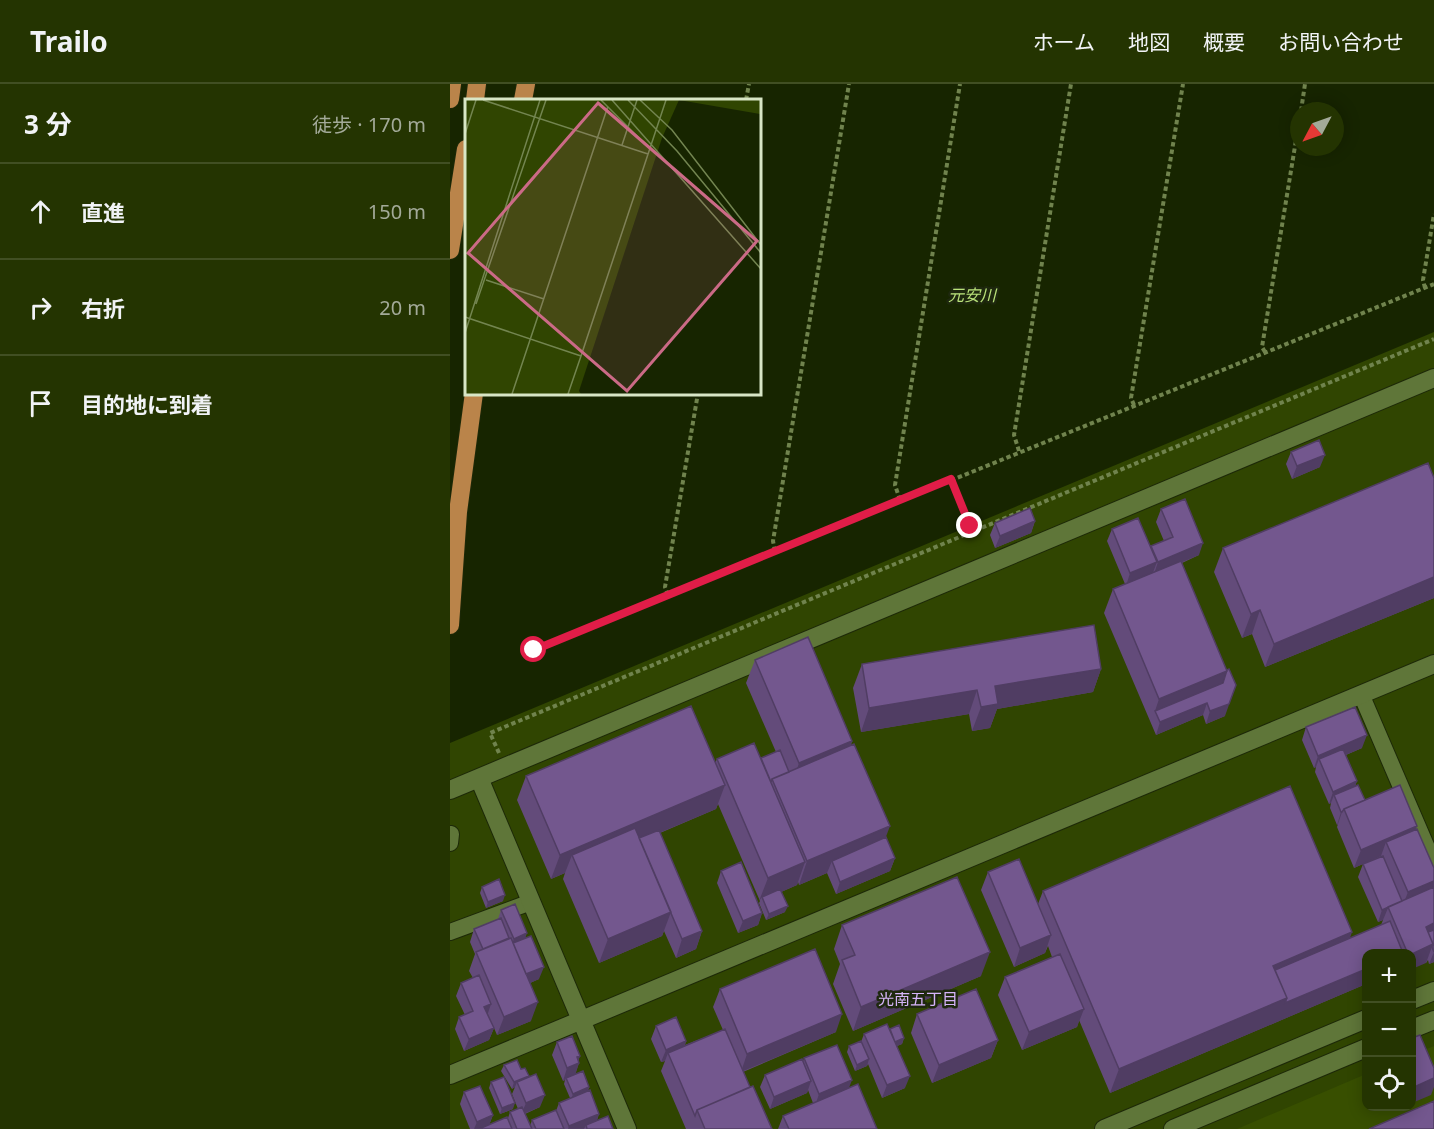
<!DOCTYPE html>
<html lang="ja">
<meta charset="utf-8">
<style>
:root{--surface:#243401;--page:#2c3c0b;--text:#f1f3f6;--muted:#a3aa99;--line:#414f23}
body{margin:0;font-family:"Noto Sans","Noto Sans JP",sans-serif;background:var(--page);color:var(--text)}
.controls{position:absolute;right:18px;bottom:18px;display:grid;overflow:hidden;border-radius:12px;box-shadow:0 3px 15px #0003}
.controls button{width:54px;height:54px;display:grid;place-items:center;padding:0;border:0;border-bottom:2px solid var(--line);background:var(--surface);color:var(--text);font:30px sans-serif}
.compass{position:absolute;left:840px;top:18px;width:54px;height:54px;border-radius:50%;background:var(--surface);box-shadow:0 3px 15px #0003;rotate:229deg}
.stop{position:absolute;width:18px;height:18px;margin:-14px;border:4px solid #e11d48;border-radius:50%;background:#fff}
.stop.end{background:#e11d48;border-color:#fff;box-shadow:0 2px 6px #0008}
.list{margin:0;padding:0;list-style:none}
h2{display:flex;justify-content:space-between;align-items:center;height:78px;margin:0;padding:0 24px;font-size:26px}
h2 small{font-size:20px;font-weight:400;color:var(--muted)}
.list li{display:grid;grid-template-columns:39px 1fr auto;gap:18px;align-items:center;box-sizing:border-box;height:96px;padding:0 24px;border-top:2px solid var(--line)}
.list b{display:block;font-size:22px;white-space:nowrap}
.list em{font-size:20px;font-style:normal;color:var(--muted)}
.icon{flex:none;width:33px;height:33px;fill:none;stroke:currentColor;stroke-width:2;stroke-linecap:round;stroke-linejoin:round}
.map{position:relative;flex:none;width:984px;height:1045px;overflow:hidden}
header{display:flex;align-items:center;gap:36px;box-sizing:border-box;height:84px;padding:0 30px;background:var(--surface);border-bottom:2px solid var(--line)}
header strong{font-size:28px}
nav{display:flex;gap:33px;margin-inline-start:auto;font-size:21px}
main{display:flex}
aside{flex:1;background:var(--surface)}
.map>svg:first-child{display:block}
</style>
<header>
<strong>Trailo</strong>
<nav><a>ホーム</a><a>地図</a><a>概要</a><a>お問い合わせ</a></nav>
</header>
<main>
<aside>
<h2>3 分<small>徒歩 · 170 m</small></h2>
<ul class="list">
<li><svg class="icon" aria-label="ahead" viewBox="0 0 24 24"><path d="M12 20V5M6 11l6-6 6 6"/></svg><div><b>直進</b></div><em>150 m</em></li>
<li><svg class="icon" aria-label="right" viewBox="0 0 24 24"><path d="M7 20v-9h11M14 6l5 5-5 5"/></svg><div><b>右折</b></div><em>20 m</em></li>
<li><svg class="icon" aria-label="arrive" viewBox="0 0 24 24"><path d="M6 21V4h12l-3 4 3 4H6"/></svg><div><b>目的地に到着</b></div></li>
</ul>
</aside>
<div class="map">
<svg width="984" height="1045" viewBox="0 0 984 1045">
<rect width="100%" height="100%" fill="#304501"/>
<path fill="#384f00" d="M984,962V1045H787L916,990V1022H962V971Z"/>
<path fill="#172500" fill-rule="evenodd" d="M0,0H984V248L0,659ZM16,16H309V309H16ZM849,27H885V63H849Z"/>
<g fill="none" stroke-linecap="round" stroke-linejoin="round">
<g stroke="#1d2908" stroke-width="18">
<path id="minor" d="M911,610L984,780
M0,759L1,750
M0,848L81,818"/>
</g>
<g stroke="#1d2908" stroke-width="20">
<path id="tertiary" d="M29,694L177,1045
M0,706L984,294
M962,916L984,907
M962,945L984,936
M0,991L984,580
M654,1045L916,935
M723,1045L916,964"/>
</g>
<g stroke="#1d2908" stroke-width="20">
<path id="motorway" d="M0,15L2,0
M25,16L27,0
M73,16L76,0
M0,166L16,65
M0,541L8,428L24,309"/>
</g>
<path stroke="#70834d" stroke-width="4" stroke-dasharray="4.5 3" stroke-linecap="butt" d="M296,16L299,0
M851,27L855,0
M975,204L973,196L984,130
M815,268L812,263L849,38
M684,321L681,314L733,0
M569,367L564,351L621,0
M501,395L520,442
M450,416L445,401L510,0
M325,467L323,457L399,0
M218,511L215,503L248,309
M84,566L984,200
M49,669L40,649L984,255"/>
<use href="#minor" stroke="#5f7639" stroke-width="16"/>
<use href="#tertiary" stroke="#5f7639" stroke-width="18"/>
<use href="#motorway" stroke="#ba844a" stroke-width="18"/>
</g>
<path fill="#634b7a" d="M841,368L870,383L842,395L836,380Z
M984,394V514L815,583L802,550L792,554L764,488L773,464Z
M711,425L749,471L732,479L775,632L756,640L753,631L706,651L654,529L663,505L675,500L657,457L662,445L701,464V462L714,457L706,438Z
M585,437L581,449L545,464L540,451L545,439Z
M305,576L402,657L401,661L436,753L445,774L440,787L386,810L377,789L349,801L348,798L347,801L331,808L335,828L316,836L309,819L310,817L268,720L266,725L210,749L252,847L246,865L226,874L214,847L212,852L149,879L113,795L115,789L101,795L67,716L76,692L265,679L267,675L311,674L326,668L296,599Z
M412,580L651,585L643,608L547,625L540,644L522,647L519,630L411,648L403,604Z
M856,643L912,664L896,671L907,697L905,702L915,716L966,746L984,784V878L979,880L978,876L976,879L962,870H916V900L660,1009L629,936L627,943L572,966L548,911L555,893L602,873L598,862L595,869L564,883L531,806L538,788L588,820L593,807L900,854L931,841L933,836L928,838L908,793L913,780L915,779L904,784L887,743L888,740L887,741L880,724L881,719L879,720L865,688L866,683L864,684L852,656Z
M271,787L312,829L308,841L288,849L267,799Z
M32,803L53,817L36,824L30,809Z
M51,826L76,854L89,895L80,899L81,937L47,951L44,944L39,956L14,967L5,945L9,933L15,931L6,912L11,899L23,894L19,887L25,870L20,858L24,845L48,835Z
M392,841L531,892L403,947L383,900L390,880L384,865Z
M270,905L386,948L293,988L300,1003L322,1045H236L211,987L215,977L211,978L201,955L206,942L236,957L235,961L273,946L263,923Z
M467,930L548,956L541,974L482,999L461,949Z
M414,950L454,954L452,960L447,962L455,1004L432,1014L418,980L417,982L405,987L397,968L399,962L411,958Z
M107,958L130,972L128,977L129,979L125,990L139,1003L138,1007L149,1030L147,1036L163,1045H20L10,1020L14,1008L43,1031L39,1041L58,1034L60,1028L68,1025L62,1010L65,1003L62,1005L51,987L54,981L71,985L90,1023L75,1030L80,1042L82,1036L106,1027L109,1019L120,1014L114,1000L115,996L113,997L102,971Z
M354,974L399,1004L427,1045H328L333,1032L363,1019L358,1006L357,1009L320,1025L310,1003L315,991L353,977Z
M41,998L63,1025L50,1030L39,1004Z"/>
<path fill="#503d63" d="M875,371L870,383L842,395L847,382Z
M585,437L581,449L545,464L550,452Z
M753,459L749,471L704,490L708,478Z
M707,478L702,491L676,502L680,489Z
M984,493V514L815,583L824,560Z
M810,526L802,550L792,554L801,530Z
M651,585L643,608L547,625L540,644L522,647L531,623L545,602Z
M777,587L768,611L705,627L709,615Z
M786,601L775,632L756,640L760,627Z
M527,606L519,630L411,648L419,624Z
M757,619L753,631L706,651L710,638Z
M917,651L912,664L872,681L869,675L866,683L864,684L868,672Z
M402,657L394,680L341,703L349,679Z
M907,697L902,710L884,711L881,719L879,720L883,708Z
M275,701L266,725L190,757L122,771L115,789L101,795L110,771Z
M891,728H892L888,740L887,741Z
M440,742L431,766L382,777L377,789L349,801L357,777Z
M967,742L961,760L936,758L931,772L904,784L911,766Z
M445,774L440,787L386,810L390,798Z
M355,778L347,801L313,816L312,813L309,817L318,794Z
M984,797V808L951,826L958,808Z
M55,811L53,817L36,824L38,818Z
M338,822L335,828L316,836L319,830Z
M938,824L933,836L928,838L932,826Z
M221,828L212,852L149,879L158,855Z
M312,829L308,841L288,849L293,837Z
M984,839V855L979,857L976,843Z
M252,847L246,865L226,874L232,855Z
M902,848L894,872L827,900L823,882Z
M77,849L73,861L61,862L64,855Z
M601,851L595,869L564,883L570,864Z
M983,860L976,879L962,885V870Z
M540,868L531,892L403,947L411,923Z
M984,868V878L979,880Z
M94,883L89,895L69,904L74,891Z
M916,885V900L660,1009L669,985L837,914Z
M88,918L81,937L47,951L54,933Z
M41,920L37,932L34,923Z
M634,925L627,943L572,966L579,948Z
M392,930L386,948L291,988L297,970Z
M44,944L39,956L14,967L19,955Z
M454,954L452,960L440,965L443,959Z
M548,956L541,974L482,999L489,981Z
M236,957L232,970L218,969L215,977L211,978L216,966Z
M130,972L127,980L129,979L125,992L116,994L115,996L113,997L117,984L127,973Z
M419,975L417,982L405,987L407,981Z
M79,992L67,998L65,1003L62,1005L64,998Z
M460,992L455,1004L432,1014L437,1001Z
M984,994V1003L981,1011L962,1019V1004Z
M402,996L397,1009L365,1022L369,1010Z
M361,997L357,1009L320,1025L324,1013Z
M139,1003L137,1010L121,1016L123,1010Z
M95,1011L90,1023L71,1031L76,1019Z
M65,1019L63,1025L50,1030L52,1024Z
M944,1023H953L942,1027Z
M149,1030L145,1042L136,1041L134,1045H118L119,1042Z
M43,1031L38,1044L35,1045H24L27,1038Z"/>
<path fill="#73578e" stroke="#503d63" stroke-width="1.5" d="M869,356L875,371L847,382L841,368Z
M978,379L984,394V493L824,560L810,526L801,530L773,464Z
M735,415L753,459L708,478L701,462L723,453L711,425Z
M580,424L585,437L550,452L545,439Z
M688,434L707,478L680,489L662,445Z
M731,477L777,587L709,615L663,505Z
M644,541L651,585L545,602L548,620L531,623L527,606L419,624L412,580Z
M358,553L402,657L349,679L305,576Z
M779,585L786,601L779,620L760,627L757,619L710,638L705,627L773,599L777,586Z
M241,622L275,701L110,771L76,692Z
M905,623L917,651L868,672L856,643Z
M304,659L355,778L318,794L267,675Z
M404,660L440,742L357,777L322,695Z
M893,665L907,697L883,708L869,675Z
M330,666L339,688L322,695L321,698L311,674Z
M908,701L915,716L894,725L892,728H891L884,711Z
M950,701L967,742L911,766L894,725Z
M840,702L902,848L823,882L837,914L669,985L593,807Z
M185,744L221,828L158,855L122,771Z
M967,745L984,784V797L958,808L936,758Z
M209,746L252,847L232,855L189,754Z
M436,753L445,774L390,798L382,777Z
M933,772L952,817L932,826L913,780Z
M569,775L601,851L570,864L538,788Z
M291,778L312,829L293,837L271,787Z
M507,793L540,868L411,923L392,876L405,871L392,841Z
M49,795L55,811L38,818L32,803Z
M984,803V839L976,843L983,860L962,870H958L938,823Z
M330,805L338,822L319,830L312,813Z
M65,820L77,849L64,855L51,826Z
M51,834L59,854L33,865L24,845Z
M940,837L953,869L916,870V885L835,919L837,914L825,886Z
M984,846V868L982,863L983,860L978,848Z
M81,852L94,883L76,890L63,859Z
M61,854L88,918L54,933L26,868Z
M365,865L392,930L297,970L270,905Z
M610,870L634,925L579,948L555,893Z
M29,891L41,920L34,923L44,944L19,955L9,933L23,927L11,899Z
M526,905L548,956L489,981L467,930Z
M226,933L236,957L216,966L206,942Z
M437,940L460,992L437,1001L414,950Z
M449,941L454,954L445,958L440,945Z
M275,945L300,1003L247,1026L245,1032L218,969Z
M970,951L984,984V994L962,1004V954Z
M122,952L130,972L127,973L129,979L117,984L107,958Z
M411,957L419,975L407,981L399,962Z
M387,961L402,996L369,1010L354,974Z
M352,975L361,997L324,1013L315,991Z
M67,976L71,985L75,984L79,992L64,998L54,981Z
M133,987L139,1003L123,1010L116,994Z
M86,990L95,1011L76,1019L67,998Z
M54,993L65,1019L52,1024L41,998Z
M408,1000L427,1045H339L333,1032Z
M30,1002L43,1031L27,1038L14,1008Z
M303,1002L322,1045H255L247,1026Z
M140,1006L149,1030L119,1042L109,1019Z
M984,1017V1045H919Z
M72,1023L82,1045H67L60,1028Z
M106,1026L114,1045H86L82,1036Z
M158,1032L163,1045H137L136,1041Z
M57,1033L62,1045H29Z"/>
<g fill="none" stroke-linecap="round" stroke-linejoin="round">
<path stroke="#e11d48" stroke-width="8" d="M84,566L501,395L520,442"/>
</g>
<g text-anchor="middle" dominant-baseline="central" stroke-width="5" stroke-linejoin="round" paint-order="stroke">
<g font-size="16" font-style="italic" fill="#bae37a" stroke="#1e280e">
<text x="522" y="211">元安川</text>
</g>
<g font-size="16" fill="#d6b4f9" stroke="#1e280e">
<text x="468" y="915">光南五丁目</text>
</g>
</g>
<g transform="translate(15 15)">
<rect width="296" height="296" fill="#304501"/>
<path d="M214,1L295,15V295H116L114,292L197,39Z" fill="#172500"/>
<path fill="none" stroke="#738550" stroke-width="1.5" d="M18,1L183,55M136,1L178,43M147,1L296,170M163,1L212,52L296,154M175,1L207,31L296,146M0,35L11,1M157,46L172,1M21,181L79,200M11,205L81,1M0,218L116,257L201,1M0,234L75,1M47,295L143,7M103,295L116,257"/>
<path fill="#cb6a86" fill-opacity="0.15" stroke="#cb6a86" stroke-width="3" d="M133,4L292,142L162,292L3,154Z"/>
<rect width="296" height="296" fill="none" stroke="#d8e6c6" stroke-width="3"/>
</g>
</svg>
<div class="controls">
<button>+</button>
<button>−</button>
<button><svg class="icon" aria-label="locate" viewBox="0 0 24 24"><circle cx="12" cy="12" r="6"/><path d="M12 2v4M12 18v4M2 12h4M18 12h4"/></svg></button>
</div>
<svg class="compass" viewBox="-18 -18 36 36"><path d="M0-13l5 13h-10z" fill="#e53935"/><path d="M0 13l5-13h-10z" fill="#a3aa99"/></svg>
<div class="stop" style="left:84px;top:566px"></div>
<div class="stop end" style="left:520px;top:442px"></div>
</div>
</main>
